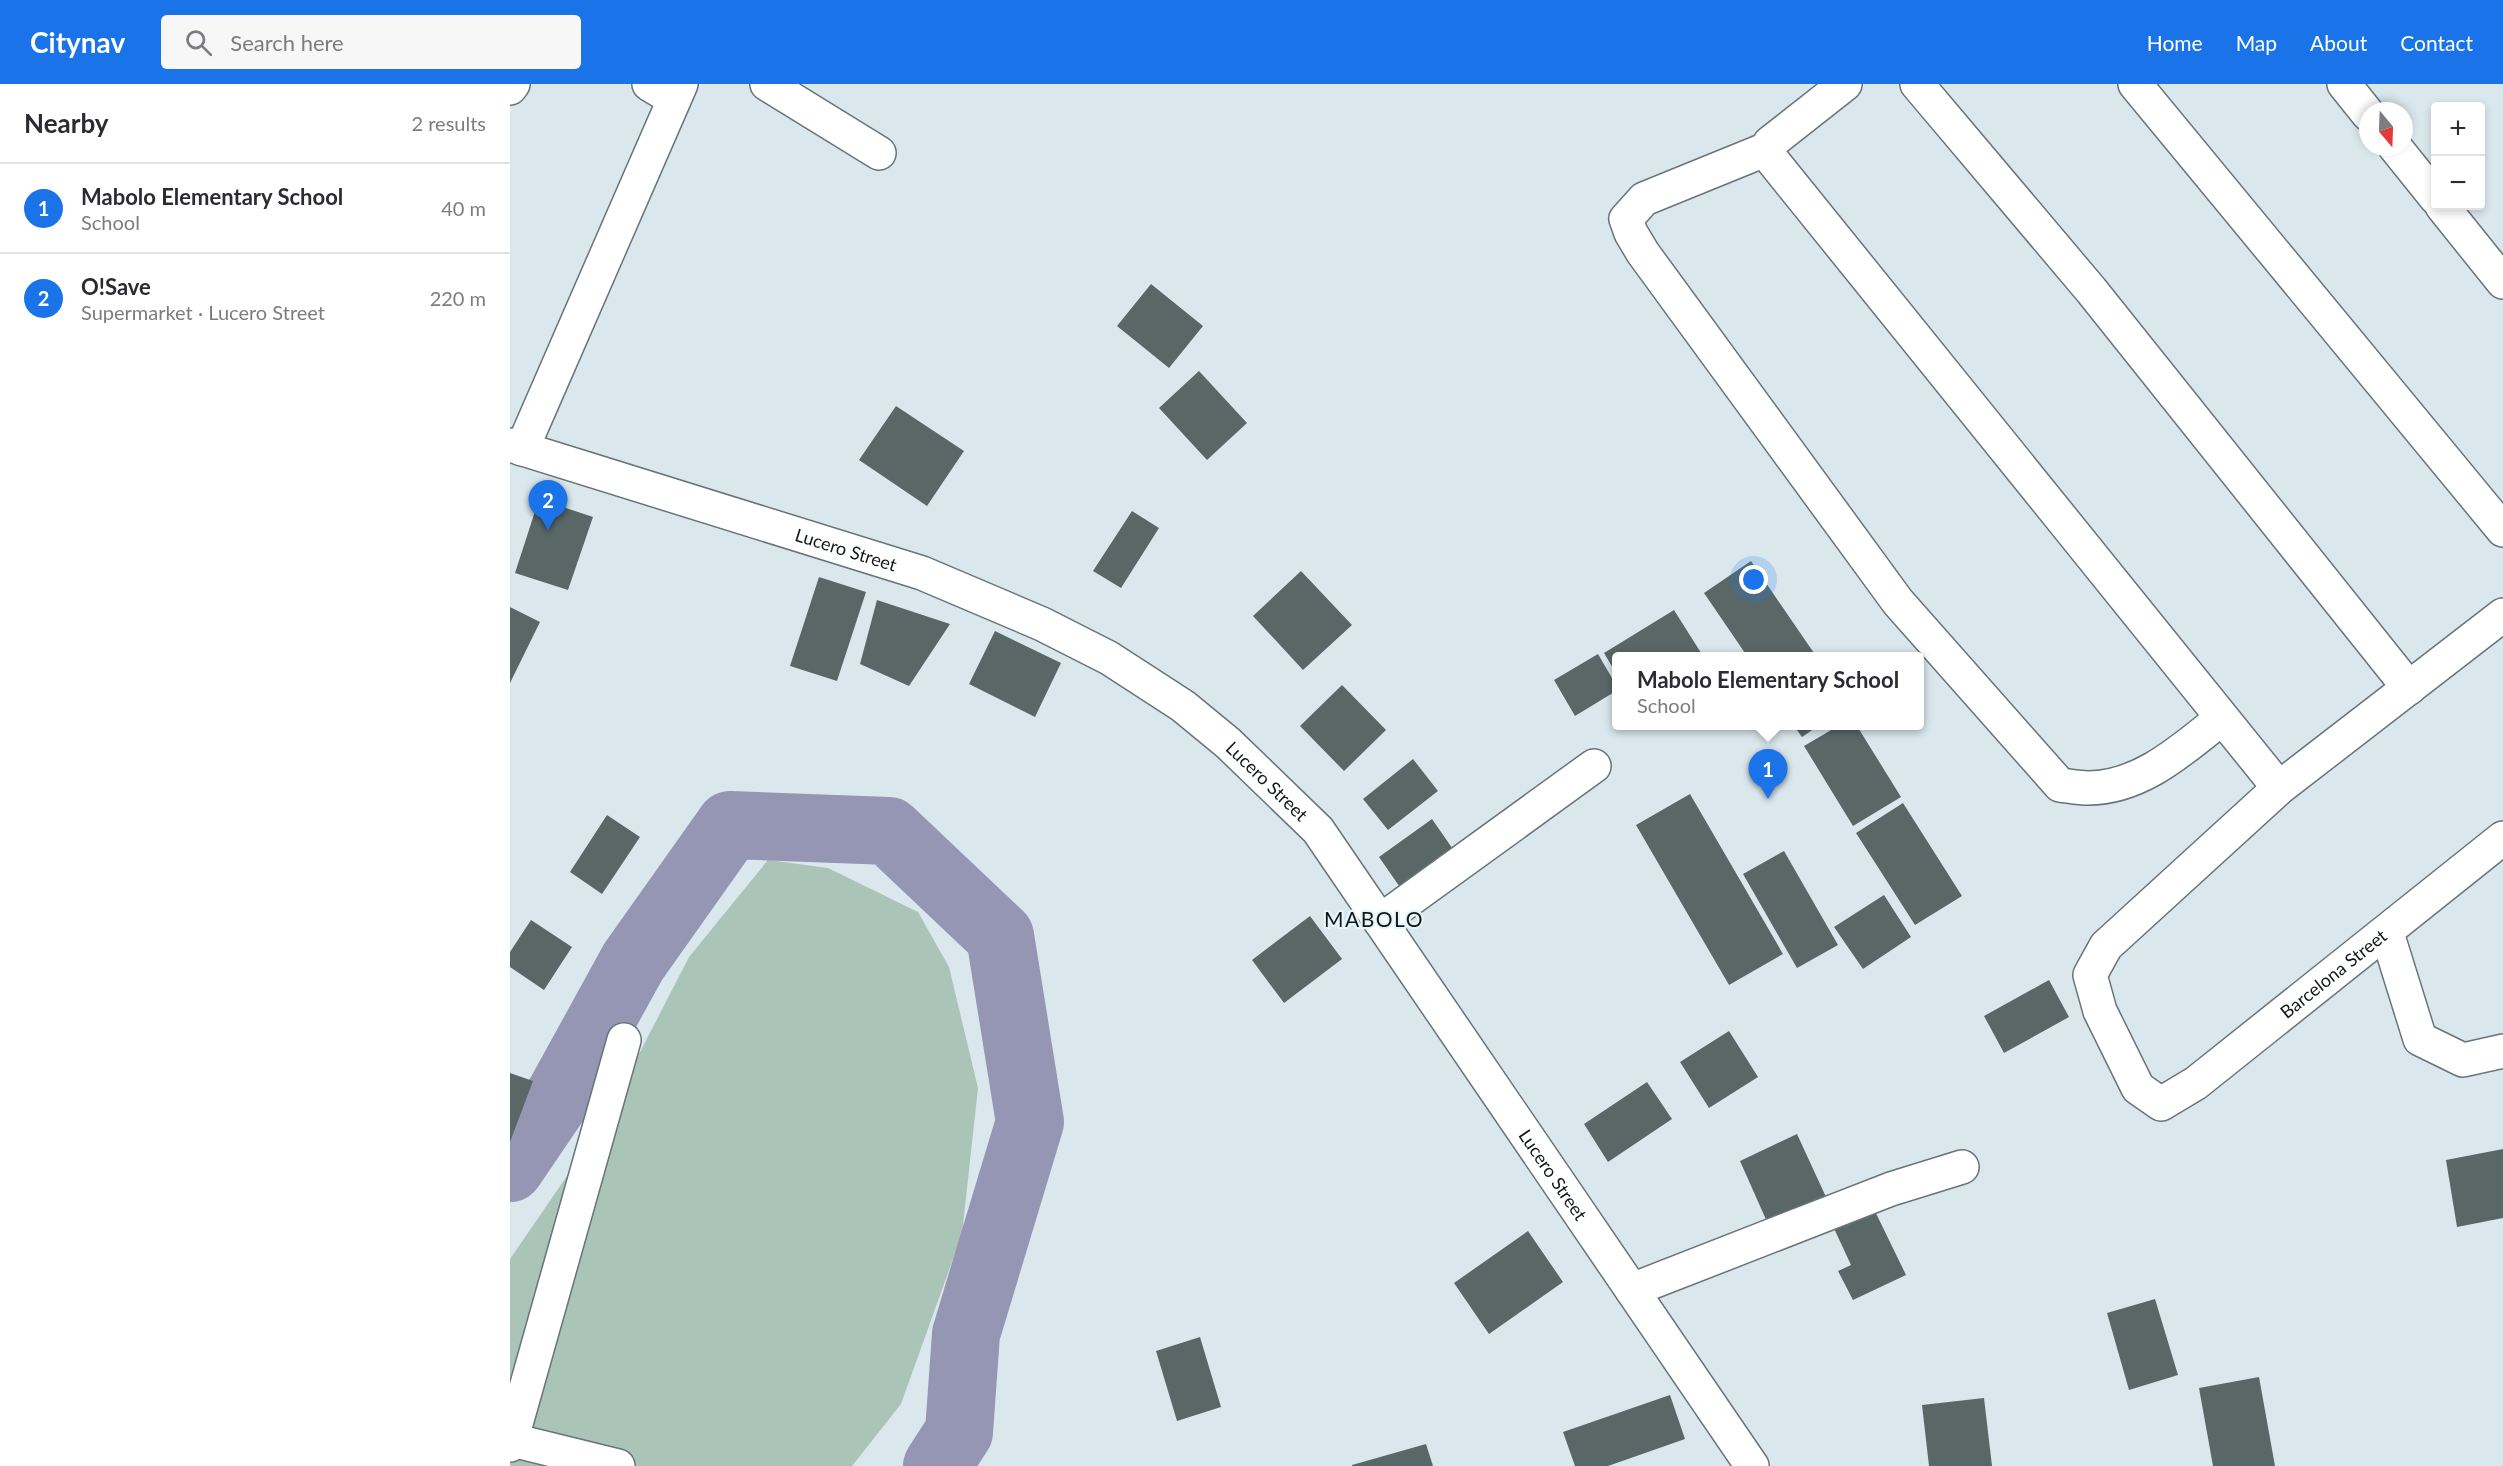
<!DOCTYPE html>
<meta charset="utf-8">
<style>
:root{--surface:#fff;--page:#f7f7f7;--text:#2b2b33;--muted:#7c7c81;--line:#e1e1e2;--accent:#1a73e8}
body{margin:0;font-family:Lato,sans-serif;background:var(--page);color:var(--text)}
.controls{position:absolute;right:18px;top:18px;display:grid;overflow:hidden;border-radius:6px;box-shadow:0 3px 9px #0003}
.controls button{width:54px;height:54px;display:grid;place-items:center;padding:0;border:0;border-bottom:2px solid var(--line);background:var(--surface);color:var(--text);font:30px sans-serif}
.compass{position:absolute;left:1849px;top:18px;width:54px;height:54px;border-radius:50%;background:var(--surface);box-shadow:0 3px 9px #0003;rotate:161deg}
.you{position:absolute;left:1244px;top:496px;width:21px;height:21px;margin:-15px;border:4px solid #fff;border-radius:50%;background:#1a73e8;box-shadow:0 0 0 9px #1a73e833}
.badge{display:grid;place-items:center;width:39px;height:39px;border-radius:50%;background:var(--accent);color:#fff;font-size:20px;font-weight:700}
.pin{position:absolute;translate:-50% -50px;filter:drop-shadow(0 2px 3px #0008)}
.pin::after{content:'';position:absolute;top:32px;width:21px;height:18px;background:inherit;clip-path:polygon(0 0,100% 0,50% 100%)}
.popup{position:absolute;left:1102px;top:568px;width:312px;height:78px;box-sizing:border-box;display:grid;place-content:center;border-radius:6px;background:var(--surface);filter:drop-shadow(0 2px 4px #0005);font-size:20px;white-space:nowrap;color:var(--muted)}
.popup b{font-size:22px;color:var(--text)}
.popup::after{content:'';position:absolute;left:50%;top:100%;margin-left:-12px;border:12px solid transparent;border-top-color:var(--surface)}
.list{margin:0;padding:0;list-style:none}
h2{display:flex;justify-content:space-between;align-items:center;height:78px;margin:0;padding:0 24px;font-size:26px}
h2 small{font-size:20px;font-weight:400;color:var(--muted)}
.list li{display:grid;grid-template-columns:39px 1fr auto;gap:18px;align-items:center;box-sizing:border-box;height:90px;padding:0 24px;border-top:2px solid var(--line)}
.list b{display:block;font-size:22px;white-space:nowrap}
.list p{margin:0;font-size:20px;white-space:nowrap;color:var(--muted)}
.list em{font-size:20px;font-style:normal;color:var(--muted)}
.icon{flex:none;width:33px;height:33px;fill:none;stroke:currentColor;stroke-width:2;stroke-linecap:round;stroke-linejoin:round}
.map{position:relative;flex:none;width:1993px;height:1382px;overflow:hidden}
header{display:flex;align-items:center;gap:36px;box-sizing:border-box;height:84px;padding:0 30px;background:var(--accent);color:#fff}
header strong{font-size:28px}
nav{display:flex;gap:33px;margin-inline-start:auto;font-size:21px}
.search{width:420px;height:54px;background:var(--page);display:flex;align-items:center;gap:15px;box-sizing:border-box;padding:0 21px;border-radius:6px;color:var(--muted);font-size:22px}
main{display:flex}
aside{flex:1;background:var(--surface)}
.map>svg:first-child{display:block}
</style>
<header>
<strong>Citynav</strong>
<div class="search"><svg class="icon" aria-label="search" viewBox="0 0 24 24"><circle cx="10" cy="10" r="6"/><path d="M15 15l6 6"/></svg>Search here</div>
<nav><a>Home</a><a>Map</a><a>About</a><a>Contact</a></nav>
</header>
<main>
<aside>
<h2>Nearby<small>2 results</small></h2>
<ul class="list">
<li><span class="badge">1</span><div><b>Mabolo Elementary School</b><p>School</p></div><em>40 m</em></li>
<li><span class="badge">2</span><div><b>O!Save</b><p>Supermarket · Lucero Street</p></div><em>220 m</em></li>
</ul>
</aside>
<div class="map">
<svg width="1993" height="1382" viewBox="0 0 1993 1382">
<rect width="100%" height="100%" fill="#dae8ee"/>
<path fill="#abc4b8" d="M258,776L318,784L408,828L439,883L468,1004L452,1150L391,1320L342,1382H0V1175L94,1038L179,873Z"/>
<g fill="none" stroke-linecap="round" stroke-linejoin="round">
<path stroke="#9596b3" stroke-width="68" d="M0,1084L51,1009L123,878L220,741L379,747L490,852L520,1038L456,1250L449,1348L427,1382"/>
</g>
<path fill="#596867" d="M641,200L693,242L659,284L607,242Z
M689,287L737,339L697,376L649,324Z
M386,322L454,367L417,422L349,376Z
M29,415L83,433L58,506L5,489Z
M622,427L649,444L611,504L583,487Z
M1241,477L1306,572H1237L1194,509Z
M791,487L842,541L793,586L743,532Z
M309,493L356,508L327,597L280,582Z
M367,516L440,540L399,602L350,580Z
M0,523L30,538L0,599Z
M1164,526L1193,572H1106V589L1094,569Z
M485,547L551,579L525,633L459,600Z
M1088,570L1106,601V607L1065,632L1044,596Z
M832,601L876,646L834,687L790,642Z
M1284,642H1308L1292,653Z
M1328,642H1347L1391,713L1343,742L1294,662Z
M903,675L928,707L878,746L853,715Z
M1180,710L1273,870L1219,901L1126,741Z
M1393,719L1452,812L1405,841L1346,749Z
M97,731L130,753L92,810L60,788Z
M922,735L947,771L894,809L869,773Z
M1274,767L1328,861L1287,884L1233,790Z
M1374,811L1401,853L1353,885L1324,843Z
M800,832L832,875L774,919L742,876Z
M21,836L62,863L34,906L0,883V868Z
M1539,896L1559,933L1494,969L1474,932Z
M1219,947L1248,993L1199,1024L1170,978Z
M0,989L23,997L0,1058Z
M1137,998L1162,1035L1098,1078L1074,1040Z
M1287,1050L1316,1113L1258,1140L1230,1077Z
M1993,1065V1134L1947,1143L1936,1076Z
M1361,1119L1396,1191L1343,1216L1328,1187L1341,1181L1321,1138Z
M1018,1147L1053,1198L979,1250L944,1199Z
M1645,1215L1668,1291L1619,1306L1597,1229Z
M690,1253L711,1323L667,1337L646,1267Z
M1749,1293L1765,1382H1703L1689,1304Z
M1160,1311L1175,1355L1098,1382H1065L1053,1348Z
M1474,1314L1482,1382H1419L1412,1321Z
M916,1360L923,1382H842V1381Z"/>
<g fill="none" stroke-linecap="round" stroke-linejoin="round">
<g stroke="#677479" stroke-width="36">
<g id="minor">
<path d="M139,0L164,15"/>
<path d="M257,0L369,69"/>
<path d="M1335,0L1260,59L1257,65L1259,72L1769,704"/>
<path d="M1407,0L1581,206L1899,604"/>
<path d="M1625,0L1993,446"/>
<path d="M1834,0L1858,30"/>
<path d="M0,4L3,0"/>
<path d="M1885,63L1926,114"/>
<path d="M1257,65L1134,115L1116,135L1121,149L1133,169L1388,518L1550,701C1559,702 1569,704 1578,704C1631,704 1673,665 1712,634"/>
<path d="M1932,122L1993,198"/>
<path id="s1" d="M0,361L412,489L532,540L599,574L673,622L718,659L808,746L1242,1382"/>
<path d="M12,365L171,0"/>
<path id="s2" d="M1993,531L1769,704L1596,862L1580,891L1590,927L1628,1004L1651,1020L1686,999L1993,754"/>
<path d="M870,837L1084,682"/>
<path d="M1877,849L1910,955L1953,976L1993,967"/>
<path d="M1122,1206L1381,1105L1452,1083"/>
<path d="M2,1356L108,1382"/>
<path d="M0,1361L114,956"/>
</g>
</g>
<use href="#minor" stroke="#fff" stroke-width="33"/>
</g>
<g text-anchor="middle" dominant-baseline="central" stroke-width="4.5" stroke-linejoin="round" paint-order="stroke">
<g font-size="18" fill="#13181a" stroke="#e7f6fc">
<text stroke="none"><textPath href="#s1" startOffset="352">Lucero Street</textPath></text>
<text stroke="none"><textPath href="#s1" startOffset="838">Lucero Street</textPath></text>
<text stroke="none"><textPath href="#s2" startOffset="918">Barcelona Street</textPath></text>
<text stroke="none"><textPath href="#s1" startOffset="1326">Lucero Street</textPath></text>
</g>
<g font-size="21" letter-spacing="1.5" fill="#13181a" stroke="#e7f6fc">
<text x="864" y="834">MABOLO</text>
</g>
</g>
</svg>
<div class="controls">
<button>+</button>
<button>−</button>
</div>
<svg class="compass" viewBox="-18 -18 36 36"><path d="M0-13l5 13h-10z" fill="#e53935"/><path d="M0 13l5-13h-10z" fill="#7c7c81"/></svg>
<div class="you"></div>
<div class="pin badge" style="left:1258px;top:715px">1</div>
<div class="popup"><b>Mabolo Elementary School</b>School</div>
<div class="pin badge" style="left:38px;top:446px">2</div>
</div>
</main>
